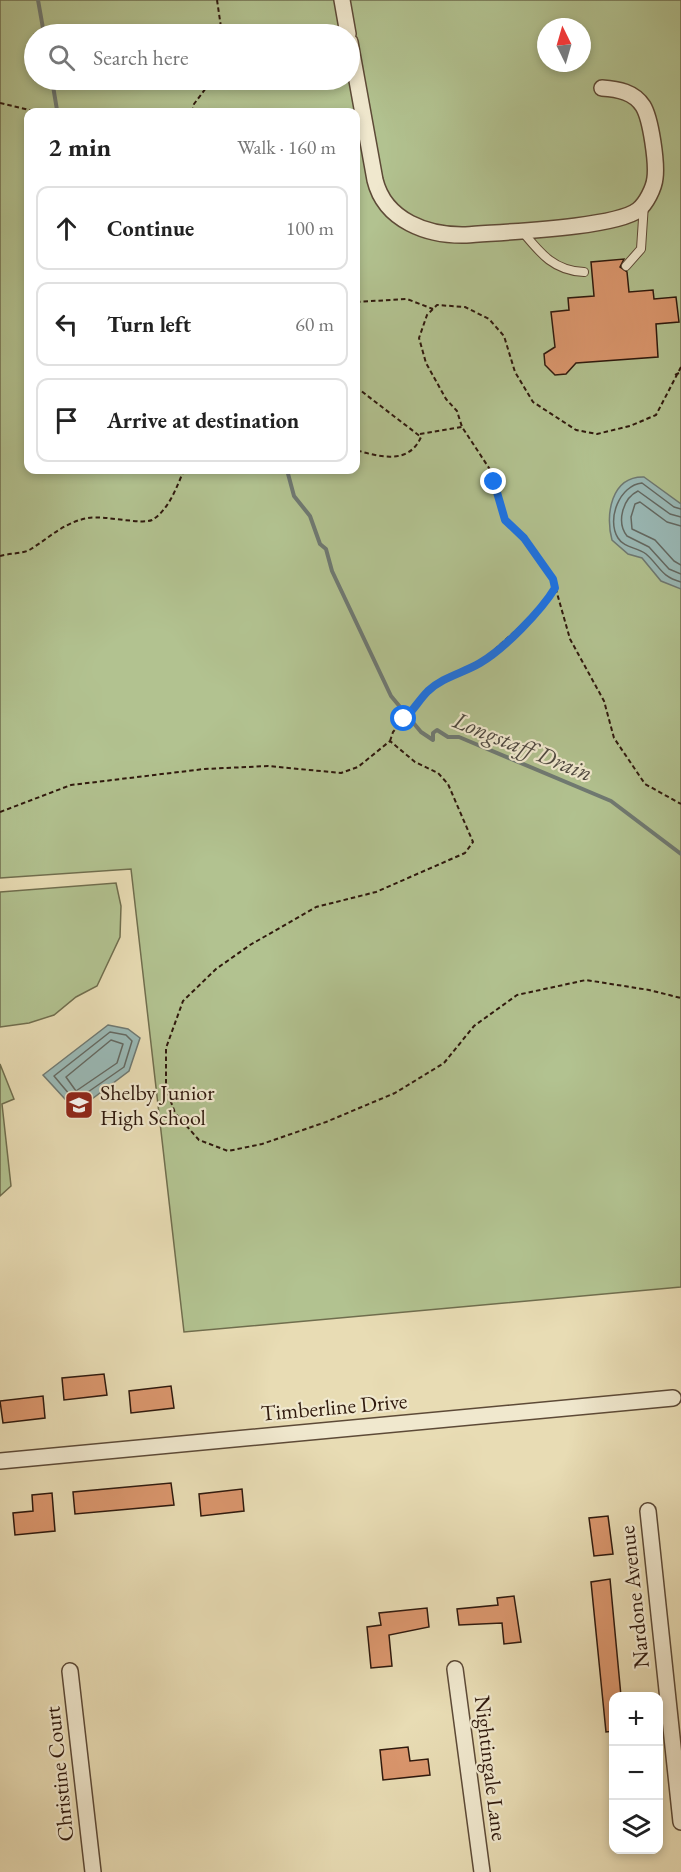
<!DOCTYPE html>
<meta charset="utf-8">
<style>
:root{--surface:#fff;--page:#f2f2f2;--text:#222;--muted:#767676;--line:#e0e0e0}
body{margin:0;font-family:"EB Garamond",serif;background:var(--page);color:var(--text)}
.controls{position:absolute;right:18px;bottom:18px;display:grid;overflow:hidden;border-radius:12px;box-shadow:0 3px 9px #0003}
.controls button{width:54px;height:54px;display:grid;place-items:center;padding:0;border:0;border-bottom:2px solid var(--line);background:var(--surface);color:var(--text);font:30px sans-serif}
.compass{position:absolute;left:537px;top:18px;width:54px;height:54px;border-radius:50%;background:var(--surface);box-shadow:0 3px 9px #0003;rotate:355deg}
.stop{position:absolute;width:18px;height:18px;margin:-14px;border:4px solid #1a73e8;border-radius:50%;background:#fff}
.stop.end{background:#1a73e8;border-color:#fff;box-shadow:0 2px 6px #0008}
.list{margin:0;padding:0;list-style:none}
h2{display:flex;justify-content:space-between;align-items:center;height:78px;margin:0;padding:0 24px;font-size:26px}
h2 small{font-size:20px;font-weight:400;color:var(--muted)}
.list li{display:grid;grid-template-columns:39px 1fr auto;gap:18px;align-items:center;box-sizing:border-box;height:84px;margin:0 12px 12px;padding:0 12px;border:2px solid var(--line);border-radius:12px}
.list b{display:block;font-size:22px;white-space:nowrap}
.list em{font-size:20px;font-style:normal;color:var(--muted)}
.icon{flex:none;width:33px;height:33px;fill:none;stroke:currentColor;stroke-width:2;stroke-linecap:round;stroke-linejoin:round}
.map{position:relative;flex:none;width:681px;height:1872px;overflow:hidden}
.search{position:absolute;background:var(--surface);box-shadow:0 3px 9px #0003;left:24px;top:24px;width:336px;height:66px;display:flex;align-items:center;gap:15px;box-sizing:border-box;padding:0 21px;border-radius:33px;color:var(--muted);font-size:22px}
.panel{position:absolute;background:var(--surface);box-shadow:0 3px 9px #0003;left:24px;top:108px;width:336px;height:366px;border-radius:12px}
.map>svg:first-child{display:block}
</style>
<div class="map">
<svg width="681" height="1872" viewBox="0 0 681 1872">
<rect width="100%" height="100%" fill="#e8dcb4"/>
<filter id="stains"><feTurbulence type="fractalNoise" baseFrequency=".00333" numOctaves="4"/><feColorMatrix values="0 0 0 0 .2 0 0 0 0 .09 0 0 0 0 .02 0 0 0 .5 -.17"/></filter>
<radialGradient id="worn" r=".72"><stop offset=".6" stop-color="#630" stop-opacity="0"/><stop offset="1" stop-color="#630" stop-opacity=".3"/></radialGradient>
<path fill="#b2c290" stroke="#706e4e" stroke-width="1.5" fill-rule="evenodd" d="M0,0H681V1287L184,1332L131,869L0,878ZM546,27H582V63H546ZM34,34H350V80H34ZM28,112H356V470H28Z
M116,883L121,906L120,937L97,986L76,997L54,1015L29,1023L0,1027V892Z
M0,1064L14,1099L2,1104L11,1186L0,1196Z"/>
<path fill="#9ab9b6" stroke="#6f7972" stroke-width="1.5" d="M644,477L681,504V589L661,581L642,558L628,554L612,540C605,515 611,476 644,477Z
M108,1025L128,1029L140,1038L129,1071L76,1111L43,1075Z"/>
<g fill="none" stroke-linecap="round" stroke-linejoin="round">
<path stroke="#646962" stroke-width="1.5" d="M681,509L674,507L642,483C620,485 606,519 618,538C624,548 637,547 646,554C660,566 660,576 681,582
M681,517L670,514L638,491C623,498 616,522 627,536L649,547L669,569L681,574
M681,526L667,522L640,502L635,504L631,517L632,529L655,540L674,561L681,565
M110,1032L126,1035L132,1041L124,1067L75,1101L54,1076Z
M111,1040L123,1044L117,1063L76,1091L66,1077Z"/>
<path stroke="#6f7972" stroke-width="4" d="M38,0L44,34
M52,80L57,110
M287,470L294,496L310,516L320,544L326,549L332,571L391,696L421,732L433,740V733L437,730L448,737H459L611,801L681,854"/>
</g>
<path fill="#da966d" stroke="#2f190d" stroke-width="1.5" d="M624,259L620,267L627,272L629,292L653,290L654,299L676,297L679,322L656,324L658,357L576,363L566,374L555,375L545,365L544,354L555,347L551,312L569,310L568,298L594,296L591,262Z
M104,1374L107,1395L64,1400L62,1378Z
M171,1386L174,1408L131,1413L129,1391Z
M43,1396L45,1418L3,1423L0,1401Z
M171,1483L174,1505L75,1514L73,1492Z
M242,1489L244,1511L201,1516L199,1494Z
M52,1493L55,1531L15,1535L13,1513L33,1511L32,1495Z
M608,1516L613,1554L594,1556L589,1518Z
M610,1579L621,1696H614V1731L606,1732L591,1582Z
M514,1596L521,1642L504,1644L502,1623L459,1625L457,1609L498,1605L497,1598Z
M427,1608L429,1627L389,1635L392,1666L371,1668L367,1627L381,1625L379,1613Z
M408,1747L410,1761L428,1759L430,1775L383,1780L380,1750Z"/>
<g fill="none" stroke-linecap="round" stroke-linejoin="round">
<g stroke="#5d4a37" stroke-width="10">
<path id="lane" d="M522,231C540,253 554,271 584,272
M626,266L641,249L644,204"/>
</g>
<g stroke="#5d4a37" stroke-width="18">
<path id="street" d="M342,0L348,34
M350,42L375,180C385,221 428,236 466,235C501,232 615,228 638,210C646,204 654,188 655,178C657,163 651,119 643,106C634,92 618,89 602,88
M0,1461L673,1398
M648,1511L681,1822
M455,1669L482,1872
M70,1671L93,1872"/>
</g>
<path stroke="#2f190d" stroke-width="2" stroke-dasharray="4.5 3" stroke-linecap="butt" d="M217,0L222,34
M0,103L38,112
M192,112L194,104L212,80
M356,302L407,299L433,309
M681,367L656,415L630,426L597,434L576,430L533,402L515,372L504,336L489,319L465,307L437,305L427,315L419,338L426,363L446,399L457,411L462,427L491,471L505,520L524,538L553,579L570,639L604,701L614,738L645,784L681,804
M675,375L681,372
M356,387L421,437C409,465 379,457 356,450
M420,434L462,427
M0,556C9,553 24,554 31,549C50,537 65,522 88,518C104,515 142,525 152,520C169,510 177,486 184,470
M390,741L393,732L427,692L446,678L481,662L544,605L555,588
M0,812L71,785L204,769L268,766L341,773L358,767L390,741L415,762L438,773L448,784L473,842L465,853L376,892L316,907L250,945L216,969L183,1001L166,1048V1088L175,1113L199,1140L228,1151L262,1144L326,1122L395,1093L444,1063L474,1026L517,995L586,980L649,990L681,998"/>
<use href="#lane" stroke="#f0e8ce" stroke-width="8"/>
<use href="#street" stroke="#f0e8ce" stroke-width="15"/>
</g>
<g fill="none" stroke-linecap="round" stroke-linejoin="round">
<path stroke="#1a73e8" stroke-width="8" d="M404,719C413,711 419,700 428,691C443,677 463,673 480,663C504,649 541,611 555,588L553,579L524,538L505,520L494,482"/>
</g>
<defs>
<g id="school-square" transform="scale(1.5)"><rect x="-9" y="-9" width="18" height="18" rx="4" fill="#8f2418" stroke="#f0e8ce"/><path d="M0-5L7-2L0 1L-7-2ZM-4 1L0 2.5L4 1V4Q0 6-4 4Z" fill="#fff"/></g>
</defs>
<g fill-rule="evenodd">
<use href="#school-square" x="79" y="1105"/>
</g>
<g text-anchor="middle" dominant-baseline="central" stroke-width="4.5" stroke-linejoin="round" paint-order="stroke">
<g font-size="22" fill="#2f190d" stroke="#f0e8ce" text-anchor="start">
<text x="100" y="1092">Shelby Junior<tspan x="100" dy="25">High School</tspan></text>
</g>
<g font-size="22" fill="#2f190d" stroke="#f0e8ce">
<text transform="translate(334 1407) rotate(-5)">Timberline Drive</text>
<text transform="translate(634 1597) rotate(-96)">Nardone Avenue</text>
<text transform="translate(491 1768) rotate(83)">Nightingale Lane</text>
<text transform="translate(59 1774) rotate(-96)">Christine Court</text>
</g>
<g font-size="24" font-style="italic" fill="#4f4940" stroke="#f0e8ce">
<text transform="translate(523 746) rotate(22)">Longstaff Drain</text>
</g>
</g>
<rect width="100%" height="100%" filter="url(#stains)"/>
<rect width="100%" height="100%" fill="url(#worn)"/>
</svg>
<div class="controls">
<button>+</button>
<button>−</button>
<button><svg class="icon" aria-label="layers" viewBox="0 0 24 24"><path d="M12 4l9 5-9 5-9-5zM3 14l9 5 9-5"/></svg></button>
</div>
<svg class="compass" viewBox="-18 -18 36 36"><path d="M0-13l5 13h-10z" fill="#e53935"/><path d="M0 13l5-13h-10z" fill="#767676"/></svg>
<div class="stop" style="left:404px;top:719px"></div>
<div class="stop end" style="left:494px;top:482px"></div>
<div class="search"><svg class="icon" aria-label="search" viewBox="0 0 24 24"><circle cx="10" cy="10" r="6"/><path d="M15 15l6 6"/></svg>Search here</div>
<section class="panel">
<h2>2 min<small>Walk · 160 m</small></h2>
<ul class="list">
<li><svg class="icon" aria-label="ahead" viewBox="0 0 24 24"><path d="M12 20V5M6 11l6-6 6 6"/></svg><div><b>Continue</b></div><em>100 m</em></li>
<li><svg class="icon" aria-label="left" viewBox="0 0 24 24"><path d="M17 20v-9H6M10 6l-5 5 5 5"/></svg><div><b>Turn left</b></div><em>60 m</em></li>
<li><svg class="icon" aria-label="arrive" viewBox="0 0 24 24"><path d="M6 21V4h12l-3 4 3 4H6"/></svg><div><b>Arrive at destination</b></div></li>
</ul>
</section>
</div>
